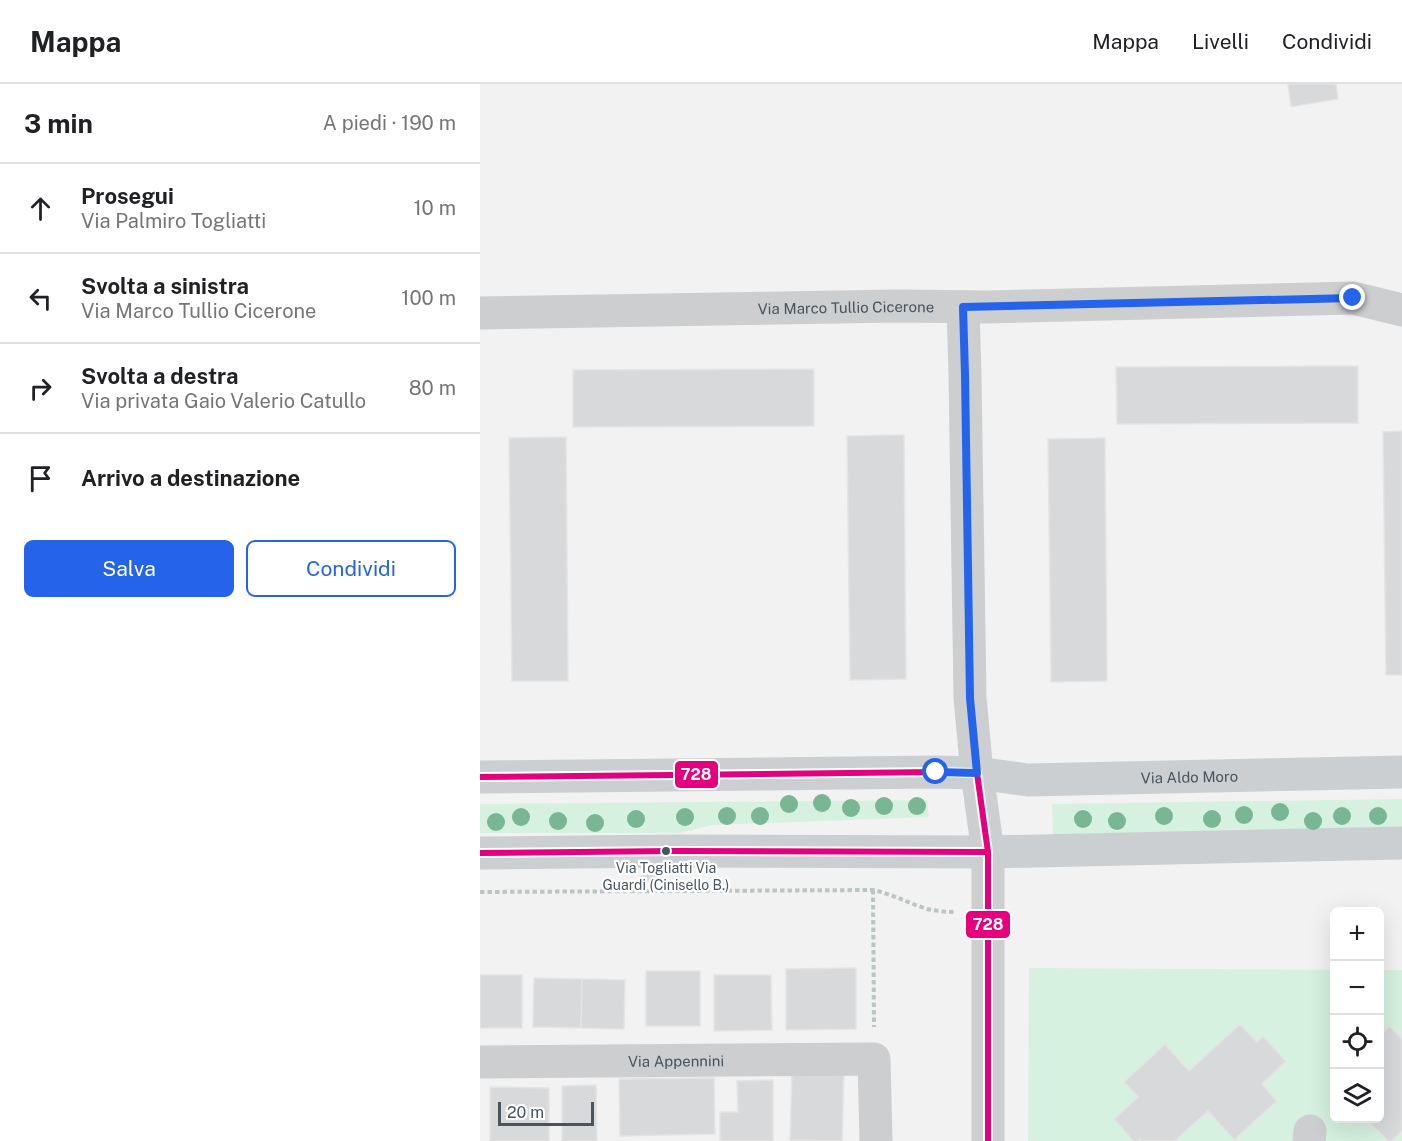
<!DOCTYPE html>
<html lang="it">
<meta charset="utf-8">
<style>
:root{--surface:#fff;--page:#f2f2f2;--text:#202124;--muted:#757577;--line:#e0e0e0;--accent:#2563eb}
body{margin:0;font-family:"Public Sans",sans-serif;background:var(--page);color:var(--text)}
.controls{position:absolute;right:18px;bottom:18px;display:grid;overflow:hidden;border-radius:9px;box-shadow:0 6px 24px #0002}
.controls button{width:54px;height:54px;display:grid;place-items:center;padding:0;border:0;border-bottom:2px solid var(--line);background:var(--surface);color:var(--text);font:30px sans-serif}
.scale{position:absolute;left:18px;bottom:15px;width:96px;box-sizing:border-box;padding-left:6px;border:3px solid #48555f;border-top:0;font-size:16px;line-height:21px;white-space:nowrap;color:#48555f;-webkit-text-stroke:4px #fff;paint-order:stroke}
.stop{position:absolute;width:18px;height:18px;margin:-14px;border:4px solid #2563eb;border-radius:50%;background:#fff}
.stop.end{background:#2563eb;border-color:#fff;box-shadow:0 2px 6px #0008}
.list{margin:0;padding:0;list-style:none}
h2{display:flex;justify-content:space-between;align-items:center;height:78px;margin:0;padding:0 24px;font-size:26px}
h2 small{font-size:20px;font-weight:400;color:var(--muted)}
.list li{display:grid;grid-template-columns:39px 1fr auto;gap:18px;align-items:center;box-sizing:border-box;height:90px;padding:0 24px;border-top:2px solid var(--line)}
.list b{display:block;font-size:22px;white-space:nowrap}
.list p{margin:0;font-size:20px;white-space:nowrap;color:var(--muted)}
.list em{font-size:20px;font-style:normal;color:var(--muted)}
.actions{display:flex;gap:12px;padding:18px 24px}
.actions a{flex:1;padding:14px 0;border:2px solid var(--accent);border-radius:9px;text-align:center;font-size:21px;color:var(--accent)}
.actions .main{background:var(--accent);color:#fff}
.icon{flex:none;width:33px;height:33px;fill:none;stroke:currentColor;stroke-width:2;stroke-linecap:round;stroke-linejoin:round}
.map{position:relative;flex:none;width:922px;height:1057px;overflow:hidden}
header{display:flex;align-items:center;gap:36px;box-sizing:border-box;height:84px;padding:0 30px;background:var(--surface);border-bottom:2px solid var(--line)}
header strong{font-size:28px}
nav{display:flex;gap:33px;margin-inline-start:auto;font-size:21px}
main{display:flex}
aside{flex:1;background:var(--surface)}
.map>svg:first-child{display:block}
</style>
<header>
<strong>Mappa</strong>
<nav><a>Mappa</a><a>Livelli</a><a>Condividi</a></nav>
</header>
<main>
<aside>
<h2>3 min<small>A piedi · 190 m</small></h2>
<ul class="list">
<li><svg class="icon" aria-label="ahead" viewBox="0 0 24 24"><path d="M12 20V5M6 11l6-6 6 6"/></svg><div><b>Prosegui</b><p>Via Palmiro Togliatti</p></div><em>10 m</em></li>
<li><svg class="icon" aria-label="left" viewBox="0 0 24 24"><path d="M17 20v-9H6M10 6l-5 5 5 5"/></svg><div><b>Svolta a sinistra</b><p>Via Marco Tullio Cicerone</p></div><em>100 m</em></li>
<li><svg class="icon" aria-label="right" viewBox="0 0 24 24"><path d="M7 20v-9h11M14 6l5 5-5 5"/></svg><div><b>Svolta a destra</b><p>Via privata Gaio Valerio Catullo</p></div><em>80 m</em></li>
<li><svg class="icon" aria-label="arrive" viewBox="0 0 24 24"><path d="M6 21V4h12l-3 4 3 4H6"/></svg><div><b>Arrivo a destinazione</b></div></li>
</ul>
<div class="actions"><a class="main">Salva</a><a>Condividi</a></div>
</aside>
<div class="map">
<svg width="922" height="1057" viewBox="0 0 922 1057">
<rect width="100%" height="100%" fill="#f2f2f2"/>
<path fill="#d6f1df" d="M922,715V750L573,754L572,720Z
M447,716L449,733L232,741L200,749H0V720Z
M549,884L854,886V1034H900V886H922V1057H548Z"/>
<path fill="#d8d9db" stroke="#e4e4e5" stroke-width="1.5" d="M808,0H856L858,15L811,23Z
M878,282V339L637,340L636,283Z
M334,285V342L93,343V286Z
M922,347V591H906L903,348Z
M424,351L426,595L370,596L367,352Z
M86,353L88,597H32L29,354Z
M625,354L627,597L571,598L568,355Z
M162,789L182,790L181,797L161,796Z
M376,884V945L306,946V885Z
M166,887H220V942H166Z
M0,891H42V944H0Z
M234,891H291L292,946L234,947Z
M54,894L102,895L101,944L53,943Z
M102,895L145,896L144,945L101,944Z
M760,940L777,958L783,952L806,977L782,1000L797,1017L754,1056L728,1027L695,1057H662L660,1055L659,1057H653L634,1035L658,1013L644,998L685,960L709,987Z
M909,942L922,955V1047L912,1057H908L885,1034H900V952Z
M312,988L364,990L362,1057L310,1056Z
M234,994L235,1050L140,1052L139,995Z
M293,996V1057H240V1028H258L257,997Z
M116,1001L117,1057H82V1002Z
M10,1003L69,1004V1057H10Z"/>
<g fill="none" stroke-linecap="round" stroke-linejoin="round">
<path stroke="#bac6c2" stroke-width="4" stroke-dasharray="4.5 3" stroke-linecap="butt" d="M393,806L394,943
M0,808L393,806C412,810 428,819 447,825C456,827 466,828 476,828"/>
<g stroke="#ccced0" stroke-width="33">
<path d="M483,223L485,291L490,614L497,689L508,768V1057"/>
<path id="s1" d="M0,229L419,222L508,223L873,214L922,226"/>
<path id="s2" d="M0,978L394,975L396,1057"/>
<path d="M829,1057L830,1047"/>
</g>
<g stroke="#cccfd2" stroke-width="33">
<path id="s3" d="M0,693L456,688L497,689L548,696L922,688"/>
<path d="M0,769L193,767L508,768L922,759"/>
</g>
<g stroke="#fff" stroke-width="10">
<path id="bus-1" d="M0,693L456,688L497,689L508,768V1057
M0,769L193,767L508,768"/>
</g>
<use href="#bus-1" stroke="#e5007d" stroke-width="6"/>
</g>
<g fill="#78b694">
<circle cx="342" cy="719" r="9"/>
<circle cx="309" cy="720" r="9"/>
<circle cx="404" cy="722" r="9"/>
<circle cx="437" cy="722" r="9"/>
<circle cx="371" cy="724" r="9"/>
<circle cx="800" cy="728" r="9"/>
<circle cx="764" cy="731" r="9"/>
<circle cx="247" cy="732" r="9"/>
<circle cx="280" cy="732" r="9"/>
<circle cx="684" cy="732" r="9"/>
<circle cx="862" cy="732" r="9"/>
<circle cx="898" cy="732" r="9"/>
<circle cx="41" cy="733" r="9"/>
<circle cx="205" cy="733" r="9"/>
<circle cx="156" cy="735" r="9"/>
<circle cx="603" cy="735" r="9"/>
<circle cx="732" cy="735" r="9"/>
<circle cx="78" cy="737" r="9"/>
<circle cx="637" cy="737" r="9"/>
<circle cx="833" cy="737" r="9"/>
<circle cx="16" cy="738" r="9"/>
<circle cx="115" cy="739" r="9"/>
</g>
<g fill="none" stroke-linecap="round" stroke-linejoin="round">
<path stroke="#2563eb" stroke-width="8" d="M456,688L497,689L490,614L485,291L483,223L873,214"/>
</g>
<circle fill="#48555f" stroke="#fff" stroke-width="2" cx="186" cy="767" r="5"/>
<g text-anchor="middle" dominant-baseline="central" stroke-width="4.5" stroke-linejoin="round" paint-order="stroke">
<g font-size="14" fill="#48555f" stroke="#fff">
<text x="186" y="784">Via Togliatti Via<tspan x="186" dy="17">Guardi (Cinisello B.)</tspan></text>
</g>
<g font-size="15" fill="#48555f" stroke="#fff">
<text stroke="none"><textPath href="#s1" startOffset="366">Via Marco Tullio Cicerone</textPath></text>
<text stroke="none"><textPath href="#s3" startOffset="710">Via Aldo Moro</textPath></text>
<text stroke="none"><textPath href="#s2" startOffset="196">Via Appennini</textPath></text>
</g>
</g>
<g stroke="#fff" stroke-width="2">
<rect x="194" y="676" width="45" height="29" rx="6" fill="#e5007d"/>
<rect x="485" y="826" width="46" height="29" rx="6" fill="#e5007d"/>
</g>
<g font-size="16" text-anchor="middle" font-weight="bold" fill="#fff">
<text x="216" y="696">728</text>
<text x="508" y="846">728</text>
</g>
</svg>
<div class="controls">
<button>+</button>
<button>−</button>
<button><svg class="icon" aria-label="locate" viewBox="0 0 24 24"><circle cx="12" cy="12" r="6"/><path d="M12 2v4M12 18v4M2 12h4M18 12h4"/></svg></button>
<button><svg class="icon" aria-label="layers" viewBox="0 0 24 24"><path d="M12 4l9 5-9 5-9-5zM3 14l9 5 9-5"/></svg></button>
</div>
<div class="scale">20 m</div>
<div class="stop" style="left:456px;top:688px"></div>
<div class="stop end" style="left:873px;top:214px"></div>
</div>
</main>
